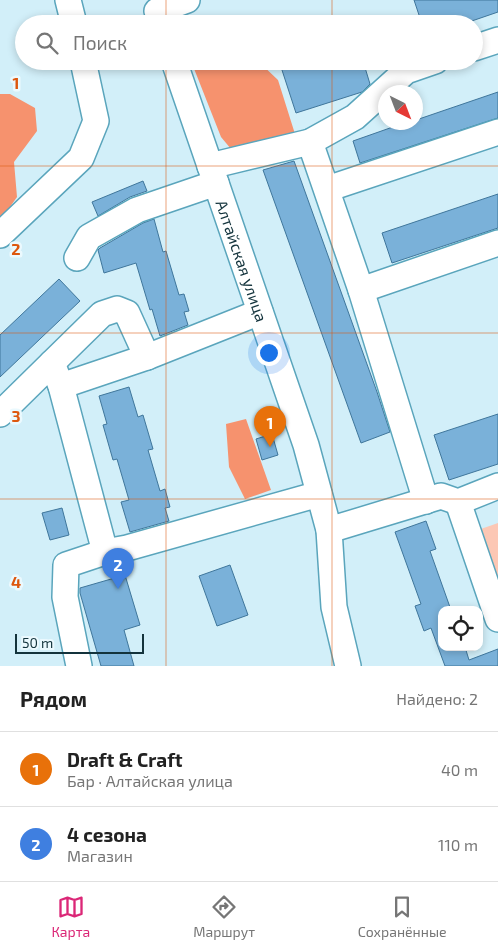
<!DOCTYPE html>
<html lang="ru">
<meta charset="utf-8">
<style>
:root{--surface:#fff;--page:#f6f6f6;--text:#222;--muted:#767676;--line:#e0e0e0;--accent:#db2777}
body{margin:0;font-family:"Exo 2",sans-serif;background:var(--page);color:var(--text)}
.controls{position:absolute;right:15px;bottom:15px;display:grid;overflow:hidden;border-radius:10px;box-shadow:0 2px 8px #0003}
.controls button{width:45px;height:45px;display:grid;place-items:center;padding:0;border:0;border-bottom:1px solid var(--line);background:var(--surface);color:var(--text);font:25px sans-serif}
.compass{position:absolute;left:378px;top:85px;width:45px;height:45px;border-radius:50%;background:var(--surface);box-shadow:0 2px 8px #0003;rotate:138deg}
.scale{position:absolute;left:15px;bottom:12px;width:129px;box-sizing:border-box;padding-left:5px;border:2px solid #13333c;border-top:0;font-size:14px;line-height:18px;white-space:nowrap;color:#13333c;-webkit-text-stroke:4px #ebf9fe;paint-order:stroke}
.you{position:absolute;left:268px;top:352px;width:18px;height:18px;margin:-12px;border:4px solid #fff;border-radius:50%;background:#1a73e8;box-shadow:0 0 0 8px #1a73e833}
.badge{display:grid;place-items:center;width:32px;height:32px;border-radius:50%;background:var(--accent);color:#fff;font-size:16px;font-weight:700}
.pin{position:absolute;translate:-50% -41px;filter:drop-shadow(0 1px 2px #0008)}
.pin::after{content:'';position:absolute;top:26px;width:18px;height:15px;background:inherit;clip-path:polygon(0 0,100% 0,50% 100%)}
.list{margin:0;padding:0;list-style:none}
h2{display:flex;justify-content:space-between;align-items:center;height:65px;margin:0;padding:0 20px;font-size:21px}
h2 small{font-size:16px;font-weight:400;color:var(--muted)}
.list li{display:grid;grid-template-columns:32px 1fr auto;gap:15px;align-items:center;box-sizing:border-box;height:75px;padding:0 20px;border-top:1px solid var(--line)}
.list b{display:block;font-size:19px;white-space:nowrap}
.list p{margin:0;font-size:16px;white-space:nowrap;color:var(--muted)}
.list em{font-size:16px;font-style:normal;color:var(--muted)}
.icon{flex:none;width:28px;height:28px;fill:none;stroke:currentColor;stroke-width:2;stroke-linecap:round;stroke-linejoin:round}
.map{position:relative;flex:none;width:498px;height:666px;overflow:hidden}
.search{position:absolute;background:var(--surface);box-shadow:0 2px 8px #0003;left:15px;right:15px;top:15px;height:55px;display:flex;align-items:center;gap:12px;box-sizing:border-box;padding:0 18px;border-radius:28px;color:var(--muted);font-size:19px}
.sheet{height:215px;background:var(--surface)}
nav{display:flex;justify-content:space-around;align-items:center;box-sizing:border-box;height:70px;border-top:1px solid var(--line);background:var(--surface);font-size:14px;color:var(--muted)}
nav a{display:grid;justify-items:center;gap:2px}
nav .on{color:var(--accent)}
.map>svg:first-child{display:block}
</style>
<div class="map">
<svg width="498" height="666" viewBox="0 0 498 666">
<rect width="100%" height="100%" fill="#d2eff9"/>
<path fill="#fcc7b4" d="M498,523V588L478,530Z"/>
<path fill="#f6926e" d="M191,61H258L278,80L295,134L231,149L221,137Z
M0,94H10L35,108L37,131L14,162L17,197L0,221Z
M246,419L271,490L245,499L229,467L226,424Z"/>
<path fill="#7ab1d9" stroke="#3f769b" d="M414,0H498V12L463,24H422Z
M299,61H363L370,84L362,92L296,113L281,67Z
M498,92V118L360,163L353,141L407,122H416V120Z
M294,161L377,392L390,432L361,443L263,170Z
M143,181L147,191L130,197L98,216L92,202Z
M498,194V228L392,263L382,233Z
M154,219L163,252L166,251L179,295L184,294L189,311L184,312L188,325L160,336L152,309L150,310L136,263L104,273L98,250L100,248L143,223Z
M59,279L80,301L0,377V335Z
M129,387L138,417L143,415L153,449L148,450L160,491L165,489L170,507L165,508L169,521L130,532L121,502L129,500L117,459L113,460L103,425L107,424L99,396Z
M498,414V464L449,480L434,435Z
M272,434L278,455L262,460L256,439Z
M62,508L69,535L50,540L42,513Z
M426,521L436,549L430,551L451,610H442V647H465L469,660L498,649V666H445L431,628L424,631L415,606L421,604L395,532Z
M230,565L248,615L217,626L199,576Z
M125,575L140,625L124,630L134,666H101L80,593V588Z"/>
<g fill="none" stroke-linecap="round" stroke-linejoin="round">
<g stroke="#5aa5bc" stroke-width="28">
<g id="minor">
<path d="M68,0L74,24"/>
<path d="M157,11L187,0"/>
<path d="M474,48L498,40"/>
<path id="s1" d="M174,61L306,445L329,530L334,607L348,666"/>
<path d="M310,142L361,290L426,501"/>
<path d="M210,166L310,142L355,117L406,71L435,61"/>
<path d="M327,189L498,132"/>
<path d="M0,235L81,158L96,121L83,61"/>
<path d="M77,258L89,237L137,210L216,183"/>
<path d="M361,290L498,243"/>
<path d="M52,363L102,314L117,309L127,313L147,357"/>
<path d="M61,386L147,357L260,312"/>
<path d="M0,414L52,363L61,386L105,552L66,565L65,597L79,666"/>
<path d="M458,502L498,619"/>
<path d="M329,530L441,496L458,502L498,486"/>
<path d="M105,552L127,548L319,494"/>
</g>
</g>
<use href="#minor" stroke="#fff" stroke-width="25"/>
</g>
<path fill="none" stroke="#dd570e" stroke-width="1" stroke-opacity="0.55" d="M166,0V24M332,0V24M166,61V666M332,61V666M0,166H498M0,333H498M0,499H498"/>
<g text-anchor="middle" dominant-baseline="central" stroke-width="5" stroke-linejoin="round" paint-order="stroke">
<g font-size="16" fill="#13333c" stroke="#ebf9fe">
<text stroke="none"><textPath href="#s1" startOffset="211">Алтайская улица</textPath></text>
</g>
</g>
<g font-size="16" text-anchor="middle" font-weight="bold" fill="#dd570e" stroke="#ebf9fe" stroke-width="5" stroke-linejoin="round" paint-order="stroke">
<text x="16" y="89">1</text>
<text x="16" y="255">2</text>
<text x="16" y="422">3</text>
<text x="16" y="588">4</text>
</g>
</svg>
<div class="controls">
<button><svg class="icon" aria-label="locate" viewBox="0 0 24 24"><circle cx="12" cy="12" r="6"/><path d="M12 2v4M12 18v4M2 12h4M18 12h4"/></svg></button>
</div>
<svg class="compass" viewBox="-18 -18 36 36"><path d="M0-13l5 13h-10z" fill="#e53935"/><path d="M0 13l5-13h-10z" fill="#767676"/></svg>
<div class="scale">50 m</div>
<div class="you"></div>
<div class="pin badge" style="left:270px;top:447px;background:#e8710a">1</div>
<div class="pin badge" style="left:118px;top:589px;background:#3f7fe0">2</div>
<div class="search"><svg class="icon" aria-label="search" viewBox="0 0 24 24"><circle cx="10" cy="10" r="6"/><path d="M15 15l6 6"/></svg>Поиск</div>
</div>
<section class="sheet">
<h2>Рядом<small>Найдено: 2</small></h2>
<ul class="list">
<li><span class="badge" style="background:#e8710a">1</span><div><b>Draft &amp; Craft</b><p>Бар · Алтайская улица</p></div><em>40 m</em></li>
<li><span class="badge" style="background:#3f7fe0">2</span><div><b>4 сезона</b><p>Магазин</p></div><em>110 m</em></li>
</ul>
</section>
<nav>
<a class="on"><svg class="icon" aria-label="map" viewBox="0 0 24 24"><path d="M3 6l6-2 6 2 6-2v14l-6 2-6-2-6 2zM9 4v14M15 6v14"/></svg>Карта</a>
<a><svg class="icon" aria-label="directions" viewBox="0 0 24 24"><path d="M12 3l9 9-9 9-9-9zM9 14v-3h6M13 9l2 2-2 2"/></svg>Маршрут</a>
<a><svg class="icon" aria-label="saved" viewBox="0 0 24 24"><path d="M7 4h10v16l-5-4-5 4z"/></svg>Сохранённые</a>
</nav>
